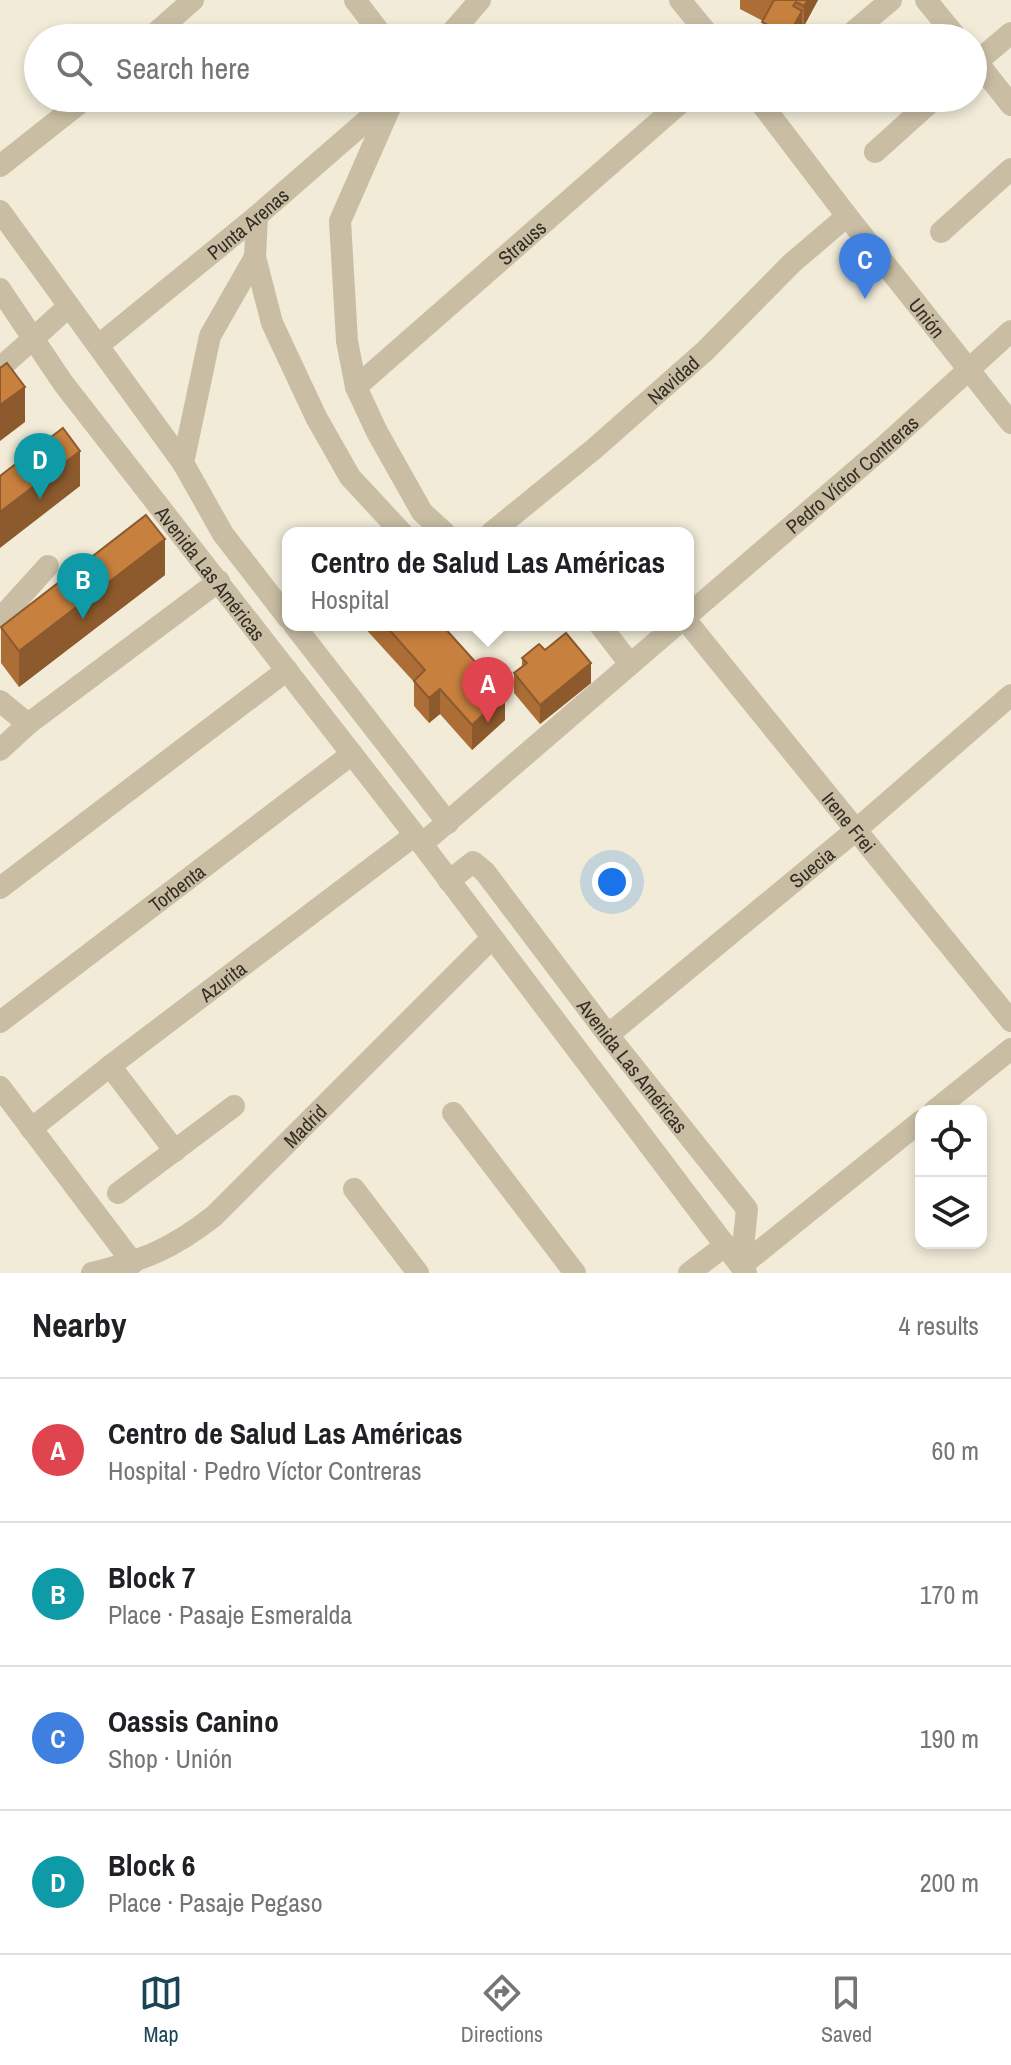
<!DOCTYPE html>
<meta charset="utf-8">
<style>
:root{--surface:#fff;--page:#f6f6f6;--text:#202124;--muted:#757577;--line:#e0e0e0;--accent:#1b4556}
body{margin:0;font-family:"Archivo Narrow",sans-serif;background:var(--page);color:var(--text)}
.controls{position:absolute;right:24px;bottom:24px;display:grid;overflow:hidden;border-radius:16px;box-shadow:0 4px 12px #0003}
.controls button{width:72px;height:72px;display:grid;place-items:center;padding:0;border:0;border-bottom:2px solid var(--line);background:var(--surface);color:var(--text);font:40px sans-serif}
.you{position:absolute;left:612px;top:882px;width:28px;height:28px;margin:-20px;border:6px solid #fff;border-radius:50%;background:#1a73e8;box-shadow:0 0 0 12px #1a73e833}
.badge{display:grid;place-items:center;width:52px;height:52px;border-radius:50%;background:var(--accent);color:#fff;font-size:26px;font-weight:700}
.pin{position:absolute;translate:-50% -66px;filter:drop-shadow(0 2px 4px #0008)}
.pin::after{content:'';position:absolute;top:42px;width:28px;height:24px;background:inherit;clip-path:polygon(0 0,100% 0,50% 100%)}
.popup{position:absolute;left:282px;top:527px;width:412px;height:104px;box-sizing:border-box;display:grid;place-content:center;border-radius:16px;background:var(--surface);filter:drop-shadow(0 2px 6px #0005);font-size:26px;white-space:nowrap;color:var(--muted)}
.popup b{font-size:30px;color:var(--text)}
.popup::after{content:'';position:absolute;left:50%;top:100%;margin-left:-16px;border:16px solid transparent;border-top-color:var(--surface)}
.list{margin:0;padding:0;list-style:none}
h2{display:flex;justify-content:space-between;align-items:center;height:104px;margin:0;padding:0 32px;font-size:34px}
h2 small{font-size:26px;font-weight:400;color:var(--muted)}
.list li{display:grid;grid-template-columns:52px 1fr auto;gap:24px;align-items:center;box-sizing:border-box;height:144px;padding:0 32px;border-top:2px solid var(--line)}
.list b{display:block;font-size:30px;white-space:nowrap}
.list p{margin:0;font-size:26px;white-space:nowrap;color:var(--muted)}
.list em{font-size:26px;font-style:normal;color:var(--muted)}
.icon{flex:none;width:44px;height:44px;fill:none;stroke:currentColor;stroke-width:2;stroke-linecap:round;stroke-linejoin:round}
.map{position:relative;flex:none;width:1011px;height:1273px;overflow:hidden}
.search{position:absolute;background:var(--surface);box-shadow:0 4px 12px #0003;left:24px;right:24px;top:24px;height:88px;display:flex;align-items:center;gap:20px;box-sizing:border-box;padding:0 28px;border-radius:44px;color:var(--muted);font-size:30px}
.sheet{height:680px;background:var(--surface)}
nav{display:flex;justify-content:space-around;align-items:center;box-sizing:border-box;height:112px;border-top:2px solid var(--line);background:var(--surface);font-size:22px;color:var(--muted)}
nav a{display:grid;justify-items:center;gap:4px}
nav .on{color:var(--accent)}
.map>svg:first-child{display:block}
</style>
<div class="map">
<svg width="1011" height="1273" viewBox="0 0 1011 1273">
<rect width="100%" height="100%" fill="#f1ebd8"/>
<g fill="none" stroke-linecap="round" stroke-linejoin="round">
<g stroke="#c9bea4" stroke-width="22">
<path d="M355,0L384,38"/>
<path d="M680,0L711,38"/>
<path d="M926,0L957,38"/>
<path d="M150,38L193,0"/>
<path d="M447,38L480,0"/>
<path d="M846,38L891,0"/>
<path d="M973,57L1011,105"/>
<path d="M973,65L1011,33"/>
<path d="M394,98L340,221L347,341L356,387L377,432L422,512L445,533"/>
<path id="s1" d="M757,98L847,216L1011,423"/>
<path d="M875,152L935,98"/>
<path d="M0,166L86,98"/>
<path d="M257,216L255,257L272,323L316,417L350,477L402,533"/>
<path d="M941,232L1011,169"/>
<path d="M69,306L183,463L223,534L288,618"/>
<path id="s2" d="M99,345L257,216L389,101"/>
<path d="M0,368L35,337"/>
<path id="s3" d="M356,387L686,98"/>
<path d="M183,463L210,336L255,257"/>
<path id="s4" d="M491,533L594,449L705,351L792,263L847,216"/>
<path d="M0,619L48,566"/>
<path id="s5" d="M688,623L1011,1021"/>
<path d="M294,625L448,823"/>
<path d="M600,625L630,664"/>
<path d="M0,701L28,724"/>
<path d="M0,750L28,724L219,581"/>
<path id="s6" d="M449,881L473,862L485,872L608,1035L747,1209L741,1266"/>
<path d="M0,888L287,670"/>
<path id="s7" d="M0,1022L352,754"/>
<path id="s8" d="M608,1035L856,830L1011,695"/>
<path d="M110,1066L175,1151"/>
<path d="M0,1087L133,1263"/>
<path d="M934,1111L1011,1049"/>
<path d="M453,1113L575,1273"/>
<path id="s9" d="M31,1129L110,1066L415,835"/>
<path d="M354,1189L418,1273"/>
<path d="M118,1193L234,1106"/>
<path d="M741,1266L921,1121"/>
<path d="M689,1273L726,1245"/>
</g>
<g stroke="#c9bea4" stroke-width="22">
<path d="M0,211L69,306L35,337"/>
<path id="s10" d="M0,289L63,383L415,835L746,1273"/>
<path id="s11" d="M688,615L887,444L1011,331"/>
<path d="M422,844L676,625"/>
<path id="s12" d="M92,1273C144,1260 172,1249 214,1216L492,938"/>
</g>
</g>
<path fill="#ac6e36" d="M740,0H818L804,26L802,24V30L798,38H762L763,21L740,9Z
M165,575L19,687L1,663V627Z
M362,625H442L505,720L472,750L440,714L429,723L414,706V682Z
M545,650L591,683L540,724L514,693V673L522,667V658Z"/>
<path fill="#8c5a2c" d="M808,0H818L804,26V6Z
M802,11V30L798,38H788Z
M25,387V422L0,441V405Z
M80,451V486L0,548V512Z
M165,539V575L19,687V651Z
M591,663V683L540,724V705Z
M440,689V714L429,723V698Z
M505,695V720L472,750V725Z"/>
<path fill="#c8803f" stroke="#8c5a2c" stroke-width="2" d="M774,0H808L804,6L796,2L793,6L802,11L788,36L762,22Z
M7,363L25,387L0,405V368Z
M63,428L80,451L0,512V476Z
M146,515L165,539L19,651L1,627Z
M385,625H442L505,695L472,725L440,689L429,698L414,681L425,670Z
M566,633L591,663L540,705L514,673L527,663L522,658L539,644L545,650Z"/>
<g text-anchor="middle" dominant-baseline="central" stroke-width="8" stroke-linejoin="round" paint-order="stroke">
<g font-size="20" fill="#342e26" stroke="#f9f4e4">
<text stroke="none"><textPath href="#s2" startOffset="192">Punta Arenas</textPath></text>
<text stroke="none"><textPath href="#s3" startOffset="220">Strauss</textPath></text>
<text stroke="none"><textPath href="#s1" startOffset="278">Unión</textPath></text>
<text stroke="none"><textPath href="#s4" startOffset="238">Navidad</textPath></text>
<text stroke="none"><textPath href="#s11" startOffset="216">Pedro Víctor Contreras</textPath></text>
<text stroke="none"><textPath href="#s10" startOffset="354">Avenida Las Américas</textPath></text>
<text stroke="none"><textPath href="#s5" startOffset="256">Irene Frei</textPath></text>
<text stroke="none"><textPath href="#s8" startOffset="264">Suecia</textPath></text>
<text stroke="none"><textPath href="#s7" startOffset="222">Torbenta</textPath></text>
<text stroke="none"><textPath href="#s9" startOffset="242">Azurita</textPath></text>
<text stroke="none"><textPath href="#s6" startOffset="290">Avenida Las Américas</textPath></text>
<text stroke="none"><textPath href="#s12" startOffset="264">Madrid</textPath></text>
</g>
</g>
</svg>
<div class="controls">
<button><svg class="icon" aria-label="locate" viewBox="0 0 24 24"><circle cx="12" cy="12" r="6"/><path d="M12 2v4M12 18v4M2 12h4M18 12h4"/></svg></button>
<button><svg class="icon" aria-label="layers" viewBox="0 0 24 24"><path d="M12 4l9 5-9 5-9-5zM3 14l9 5 9-5"/></svg></button>
</div>
<div class="you"></div>
<div class="pin badge" style="left:488px;top:723px;background:#e0444e">A</div>
<div class="popup"><b>Centro de Salud Las Américas</b>Hospital</div>
<div class="pin badge" style="left:83px;top:619px;background:#0f9aa8">B</div>
<div class="pin badge" style="left:865px;top:299px;background:#3f7fe0">C</div>
<div class="pin badge" style="left:40px;top:499px;background:#0f9aa8">D</div>
<div class="search"><svg class="icon" aria-label="search" viewBox="0 0 24 24"><circle cx="10" cy="10" r="6"/><path d="M15 15l6 6"/></svg>Search here</div>
</div>
<section class="sheet">
<h2>Nearby<small>4 results</small></h2>
<ul class="list">
<li><span class="badge" style="background:#e0444e">A</span><div><b>Centro de Salud Las Américas</b><p>Hospital · Pedro Víctor Contreras</p></div><em>60 m</em></li>
<li><span class="badge" style="background:#0f9aa8">B</span><div><b>Block 7</b><p>Place · Pasaje Esmeralda</p></div><em>170 m</em></li>
<li><span class="badge" style="background:#3f7fe0">C</span><div><b>Oassis Canino</b><p>Shop · Unión</p></div><em>190 m</em></li>
<li><span class="badge" style="background:#0f9aa8">D</span><div><b>Block 6</b><p>Place · Pasaje Pegaso</p></div><em>200 m</em></li>
</ul>
</section>
<nav>
<a class="on"><svg class="icon" aria-label="map" viewBox="0 0 24 24"><path d="M3 6l6-2 6 2 6-2v14l-6 2-6-2-6 2zM9 4v14M15 6v14"/></svg>Map</a>
<a><svg class="icon" aria-label="directions" viewBox="0 0 24 24"><path d="M12 3l9 9-9 9-9-9zM9 14v-3h6M13 9l2 2-2 2"/></svg>Directions</a>
<a><svg class="icon" aria-label="saved" viewBox="0 0 24 24"><path d="M7 4h10v16l-5-4-5 4z"/></svg>Saved</a>
</nav>
